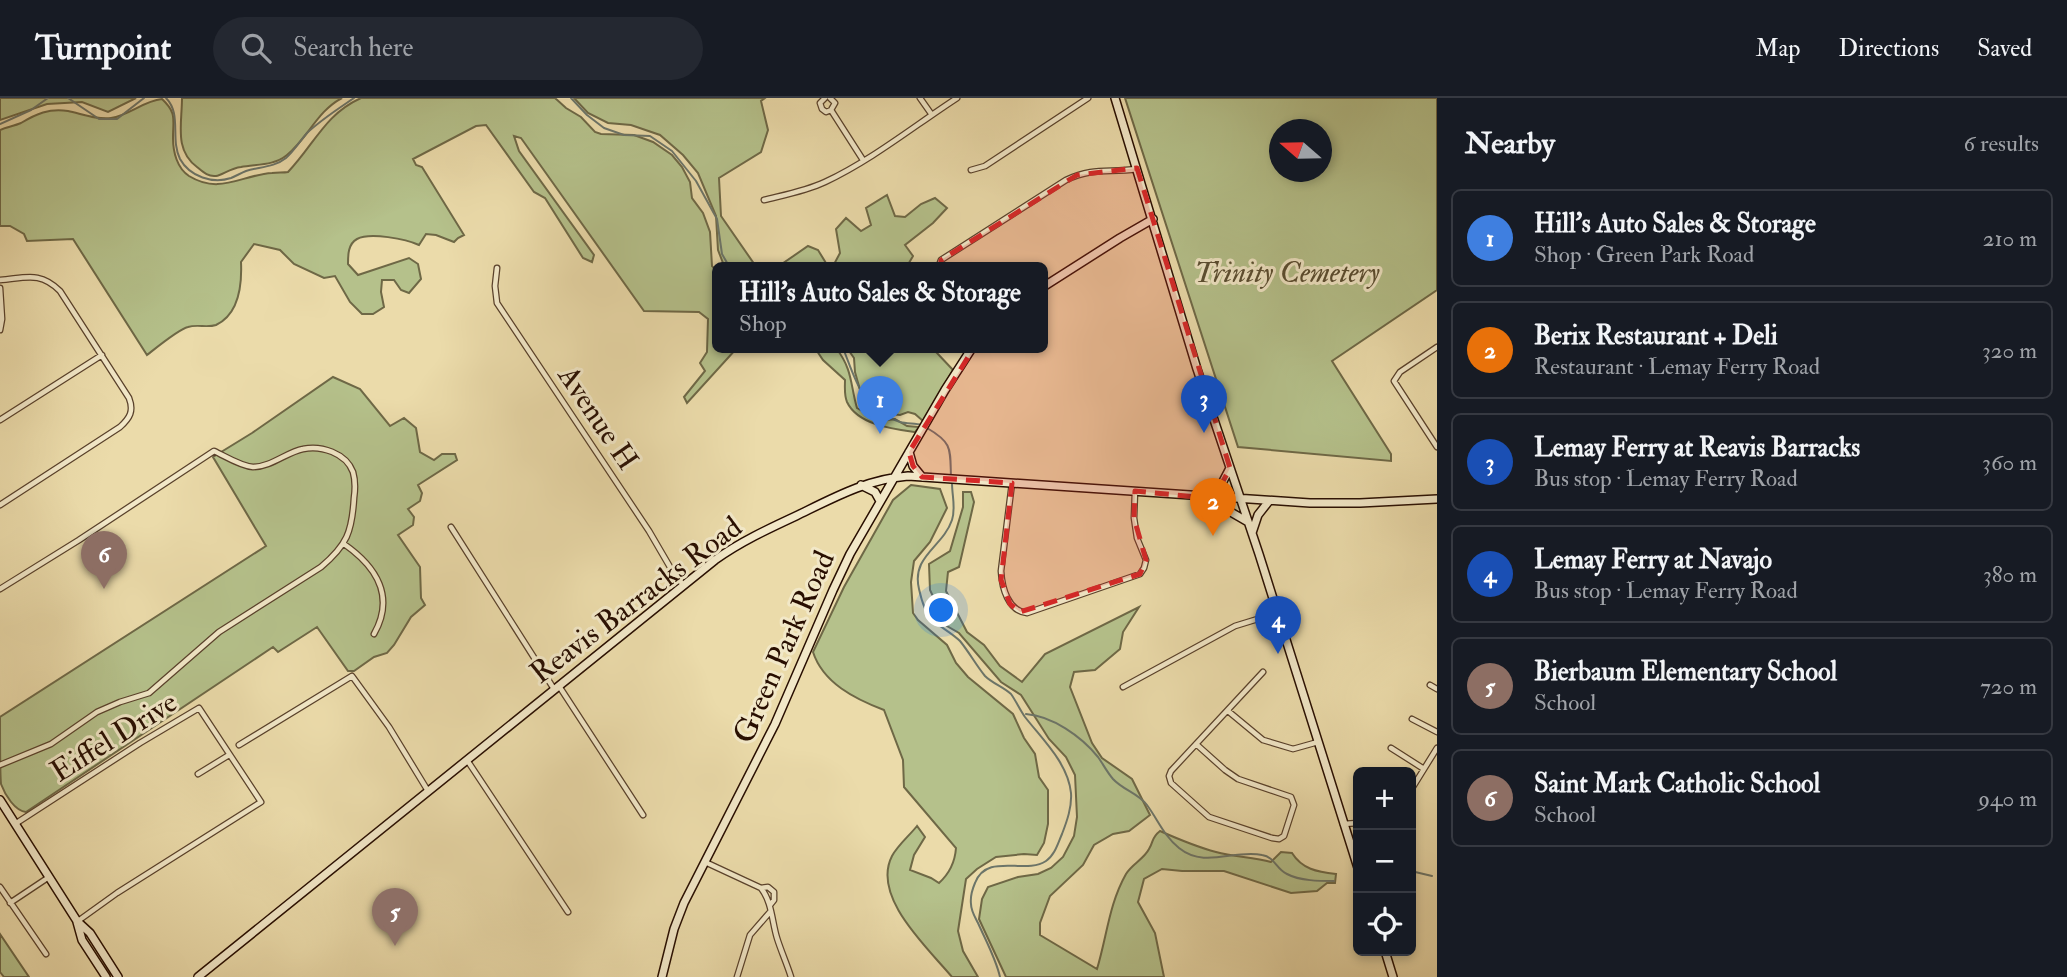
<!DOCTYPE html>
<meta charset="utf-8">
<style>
:root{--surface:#171b24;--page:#242831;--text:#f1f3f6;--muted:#9ea1a6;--line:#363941;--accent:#ea580c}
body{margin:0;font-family:"IM FELL Double Pica",serif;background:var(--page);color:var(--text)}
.controls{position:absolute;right:21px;bottom:21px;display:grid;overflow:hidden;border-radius:10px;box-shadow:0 4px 10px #0003}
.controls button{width:63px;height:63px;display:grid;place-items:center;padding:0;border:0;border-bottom:2px solid var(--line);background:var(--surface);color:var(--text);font:35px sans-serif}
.compass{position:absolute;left:1269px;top:21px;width:63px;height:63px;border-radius:50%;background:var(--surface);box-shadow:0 4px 10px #0003;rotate:290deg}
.you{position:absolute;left:942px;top:513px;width:24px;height:24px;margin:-18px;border:5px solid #fff;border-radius:50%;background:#1a73e8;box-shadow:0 0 0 10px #1a73e833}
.badge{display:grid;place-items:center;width:46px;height:46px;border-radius:50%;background:var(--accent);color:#fff;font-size:23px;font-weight:700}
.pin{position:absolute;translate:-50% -58px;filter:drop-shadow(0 2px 4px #0008)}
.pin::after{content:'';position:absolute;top:37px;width:24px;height:21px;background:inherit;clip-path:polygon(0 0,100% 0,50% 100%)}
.popup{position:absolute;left:712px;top:164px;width:336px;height:91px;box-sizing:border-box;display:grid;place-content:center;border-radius:10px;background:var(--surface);filter:drop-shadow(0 2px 5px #0005);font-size:23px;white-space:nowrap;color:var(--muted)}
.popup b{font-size:26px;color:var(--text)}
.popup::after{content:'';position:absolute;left:50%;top:100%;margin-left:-14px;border:14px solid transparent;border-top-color:var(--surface)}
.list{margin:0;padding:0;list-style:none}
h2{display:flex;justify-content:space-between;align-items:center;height:91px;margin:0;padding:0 28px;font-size:30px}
h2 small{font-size:23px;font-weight:400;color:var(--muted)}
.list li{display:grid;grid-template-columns:46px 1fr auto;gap:21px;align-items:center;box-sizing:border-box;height:98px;margin:0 14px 14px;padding:0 14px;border:2px solid var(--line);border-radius:10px}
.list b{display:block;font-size:26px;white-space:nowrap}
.list p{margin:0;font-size:23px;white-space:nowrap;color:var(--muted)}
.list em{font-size:23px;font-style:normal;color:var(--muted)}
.icon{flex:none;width:38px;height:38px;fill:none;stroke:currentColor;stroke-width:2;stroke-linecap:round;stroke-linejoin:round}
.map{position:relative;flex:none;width:1437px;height:879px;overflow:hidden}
header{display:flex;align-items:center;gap:42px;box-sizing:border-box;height:98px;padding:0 35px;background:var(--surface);border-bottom:2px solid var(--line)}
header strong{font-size:33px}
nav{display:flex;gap:38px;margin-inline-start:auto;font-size:24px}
.search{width:490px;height:63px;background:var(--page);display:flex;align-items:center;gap:18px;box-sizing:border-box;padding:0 24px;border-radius:38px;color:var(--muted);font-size:26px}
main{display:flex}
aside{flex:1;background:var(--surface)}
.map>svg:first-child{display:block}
</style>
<header>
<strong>Turnpoint</strong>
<div class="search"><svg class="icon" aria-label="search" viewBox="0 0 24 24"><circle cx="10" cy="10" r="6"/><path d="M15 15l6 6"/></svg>Search here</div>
<nav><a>Map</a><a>Directions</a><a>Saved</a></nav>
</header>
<main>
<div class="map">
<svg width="1437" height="879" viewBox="0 0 1437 879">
<rect width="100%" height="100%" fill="#ebdbaa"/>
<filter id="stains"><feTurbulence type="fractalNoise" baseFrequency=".00286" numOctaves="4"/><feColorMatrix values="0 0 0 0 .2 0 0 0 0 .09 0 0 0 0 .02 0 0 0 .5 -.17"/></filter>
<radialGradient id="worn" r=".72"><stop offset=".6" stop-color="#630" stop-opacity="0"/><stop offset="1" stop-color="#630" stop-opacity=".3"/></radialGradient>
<path fill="#b5c18b" stroke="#6e6846" stroke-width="2" fill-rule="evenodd" d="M0,0H136L108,14L82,4L47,6L0,22Z
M182,0H342C317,13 308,40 287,57C274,68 256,66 241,69C231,70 222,77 216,78C208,79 203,74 197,69C174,52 182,26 182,0Z
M361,0H555L566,10L581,19L595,34L601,36L634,37L653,44L672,57L682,69L690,84L692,100L703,115L710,134L712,168L717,173V250H737L687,305L684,299L705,273L700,265L707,254L708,221L699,214L644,213L521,40L514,38L519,53L594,157L592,164L583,160L545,100L534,94L486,27L476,28L413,61L416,67L422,69L464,137L458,140L454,144L436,137L426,136L419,147C406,141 370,134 357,141C348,146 348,157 348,166L358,177L409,160L418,166L421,181L409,195L401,192L394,182H382L381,194L384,209L373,216H362L350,204L335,178L324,180L294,166L280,152L254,146L241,164C242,186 239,216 216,227C207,230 197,226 188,229C179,231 156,250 147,257L73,141L27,143L24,136L10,128H0V32C7,29 14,28 21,25C36,16 49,10 68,13C82,16 97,22 111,20C130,17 143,3 162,1C177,15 173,21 173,40C173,54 177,70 189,78C220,97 241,77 272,75C278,74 283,75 288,74C314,47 325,16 361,0Z
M574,0H765L761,3L768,32L761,54L719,80L721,118L757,170H729L723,165L718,152L716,118L698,75L683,57L660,37L631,27L608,25L588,15Z
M1125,0H1437V192L1332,263L1391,356V363L1238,349ZM1280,32H1322V74H1280Z
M887,97L895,118L905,119L921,106L935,100L947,110L933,125L905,147L913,158L906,170H832L840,155L836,131L846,120L861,133L871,127L866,110Z
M808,148L818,152L829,170H776Z
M815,250H836C853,272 850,286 857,310C869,317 881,324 895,321L907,328L919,329L915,334C893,331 858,327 847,304C844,297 845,289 845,282L823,262Z
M847,250H865L871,254V250H935L936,254L953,272L923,323L915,316L908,314L900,317L878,315L868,307L860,292L855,274L854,260Z
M333,279L360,291L390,328L404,320L416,330L420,354L434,362L442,356H455L457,362L418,387L422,395L420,403L408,411L414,419L413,427L398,437L420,469L421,500L425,507L411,519L394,547L387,555L374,559L354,573H348L317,529L278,554L273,549L26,714C15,713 5,697 1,686C0,677 0,632 0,619L266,448L213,359L252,335Z
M911,387L940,391L947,410L930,444L914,463L911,484L913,515L918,522L947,547L956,565L968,579L1013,616L1024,640L1035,656L1039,679L1048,692V726L1044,745L1037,757L1024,756L996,759L977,771L966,781L958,833L963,853L978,879H952C928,850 871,799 892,758C898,747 909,738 917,728L925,739L914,757L910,772L931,780L939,785C950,775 955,764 956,750L904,689L903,662L884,612C855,601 823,585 813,554L844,489L893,402Z
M963,394H971L974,404L959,469L948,474L946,493L967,534L984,547L1000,568L1022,584L1045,556L1139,509L1123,534L1120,551L1095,572L1074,574L1070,589L1092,645L1102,660L1132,681L1150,717L1129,733L1113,736L1094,747L1083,767L1050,798L1040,825V837L1097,871C1107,838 1109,806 1126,776C1132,766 1144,761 1149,751C1154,743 1151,740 1160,733C1178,741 1197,749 1216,754C1234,759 1253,759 1271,764L1281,754L1292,755C1302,771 1317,774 1336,776L1335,785H1327L1317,793L1291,795L1224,773H1182L1162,771L1144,781L1138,804L1155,835L1164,879H1006L979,821L982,801L988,789L1018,779L1038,776L1051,770L1063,759L1074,738L1077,719L1075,677L1066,659L1049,641L1021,597L1001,584L959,535L947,528L930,492L929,466L950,453L963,409Z
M0,836L29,879H4L0,874Z"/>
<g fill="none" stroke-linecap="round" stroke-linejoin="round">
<path stroke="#6c7569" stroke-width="2" d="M68,0L99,21H117L144,0
M166,0C182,16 170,41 180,61C190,79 213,86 231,80C236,78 241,75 246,73C259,69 275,69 286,60C294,53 300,43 307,35C322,21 338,11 354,0
M571,0L587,17L604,30L624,37L650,38L672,53L696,83L717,121L722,156L730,170
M0,26L31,12L48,0
M843,250C856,283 862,312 900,324C907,326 915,325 922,327
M927,330C953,345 950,351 951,380
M952,385C952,398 956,410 952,422C943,449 911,458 919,491C921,500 924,513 931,520C939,529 951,534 960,543C969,554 976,567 985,578C992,585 1003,589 1011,596C1016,603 1020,612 1025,619C1042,641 1068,665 1071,695C1072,709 1067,723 1062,736C1058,745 1055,757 1046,763C1025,777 987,754 975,785C972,792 970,798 971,806C971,813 975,819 978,825C986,843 996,861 1000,879
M1026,616C1052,618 1081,638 1098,659C1103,666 1107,674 1113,681C1123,692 1138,695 1147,707C1158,722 1164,738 1179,750C1205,771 1234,751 1262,757C1275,759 1276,771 1287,776C1300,783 1320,783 1334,783
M1411,773L1432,778"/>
<g stroke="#59412b" stroke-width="7">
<path id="street" d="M825,0L820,5L822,11L826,14L831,12
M830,0L835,5L831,12L863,62
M920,0L932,17
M971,72L985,68L1088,0
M764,102C784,97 806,93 825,84C872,62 914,28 957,0
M497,170L495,188L497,205L649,433L670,469L683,487
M938,170L941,162L1066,82C1094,69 1108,75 1137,71
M0,182C26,180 40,173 60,193L129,300C134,313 130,320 120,329L0,407
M0,190L2,221L0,232
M1437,249L1400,274L1394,283L1437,349
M0,322L102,257
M1012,385L1001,473C1002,490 1008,513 1027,515L1140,476L1144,470L1146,462L1137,440L1134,420L1135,393
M451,429L554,591
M344,446C377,469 395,499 374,536
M0,491L79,442L214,353C225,358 240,368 253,369C271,369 287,354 303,351C321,347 346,355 353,374C355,381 355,393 354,400C352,434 347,447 321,469L219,534L149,595L120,604L97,614L51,646L0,667
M1430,587L1437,591
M559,588L643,717
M1123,589L1235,528L1277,515
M1228,613L1263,642L1293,651L1318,644
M1412,621L1437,634
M1196,646L1225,672L1238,681L1291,699L1294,707L1284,738L1279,741L1272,740L1209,719L1171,685L1169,678L1171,673L1263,574
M239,647L352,578L389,629L428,693
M1391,650L1424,671
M467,662L568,814
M198,676L229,657
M1411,692L1437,650
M15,726L140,645L199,610L261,704L117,795L78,823
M1343,726L1358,725
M705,764L761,790C772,804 772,824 777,840C781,853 787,866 791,879
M0,789L46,856
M761,790L768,789L774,794V802L770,807
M10,805L49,779
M737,879L750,837L770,814"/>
</g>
<g stroke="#280e01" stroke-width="10">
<path id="secondary" d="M1115,0L1197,271L1259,456L1358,770
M1043,189L1120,140L1153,121
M909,354L913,368L922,379
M861,387L875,394L880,403
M1208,399L1219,391L1230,370
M1210,402L1248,424
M1252,435L1258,417L1269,403
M0,702L77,823L90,835L118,879
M77,824L82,842L106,879
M1385,853L1393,879
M198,879L715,462C740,444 768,431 796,418C833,400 867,381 908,378L1310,405H1360L1437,401
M662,879L674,831L684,805L775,626L833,492L850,456L945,292L972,250"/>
</g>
<use href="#street" stroke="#f2e8c8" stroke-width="4.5"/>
<use href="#secondary" stroke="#f2e8c8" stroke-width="7"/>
</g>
<path fill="#d62828" fill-opacity="0.2" stroke="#d62828" stroke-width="5" stroke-dasharray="14 9" stroke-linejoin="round" d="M1137,70L1230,370L1219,391L1206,400L1135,393L1134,420L1146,462L1140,476L1020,514L1010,506L1001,482L1012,385L922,379L913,368L909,354L980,240L940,178L941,162L1077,77Z"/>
<g text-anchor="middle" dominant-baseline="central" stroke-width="6" stroke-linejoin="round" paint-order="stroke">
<g font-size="30" font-style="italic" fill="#594d31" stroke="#f2e8c8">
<text x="1287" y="174">Trinity Cemetery</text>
</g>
<g font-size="30" fill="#280e01" stroke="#f2e8c8">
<text transform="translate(598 320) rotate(56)">Avenue H</text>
<text transform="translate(636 502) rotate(-37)">Reavis Barracks Road</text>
<text transform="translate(784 549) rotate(-66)">Green Park Road</text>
<text transform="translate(114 639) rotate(-32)">Eiffel Drive</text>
</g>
</g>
<rect width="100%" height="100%" filter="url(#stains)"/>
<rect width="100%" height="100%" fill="url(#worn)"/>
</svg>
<div class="controls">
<button>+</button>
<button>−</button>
<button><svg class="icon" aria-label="locate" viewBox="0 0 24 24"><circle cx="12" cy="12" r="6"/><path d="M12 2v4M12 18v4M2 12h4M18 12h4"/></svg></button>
</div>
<svg class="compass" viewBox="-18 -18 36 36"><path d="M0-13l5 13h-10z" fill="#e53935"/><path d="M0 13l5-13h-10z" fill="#9ea1a6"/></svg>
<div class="you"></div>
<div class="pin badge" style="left:880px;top:336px;background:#3f7fe0">1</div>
<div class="popup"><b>Hill's Auto Sales &amp; Storage</b>Shop</div>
<div class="pin badge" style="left:1213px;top:438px;background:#e8710a">2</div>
<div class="pin badge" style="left:1204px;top:335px;background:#1a4fb4">3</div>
<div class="pin badge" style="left:1278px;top:556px;background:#1a4fb4">4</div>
<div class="pin badge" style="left:395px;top:848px;background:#8d6e63">5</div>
<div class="pin badge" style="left:104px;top:491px;background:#8d6e63">6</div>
</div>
<aside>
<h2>Nearby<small>6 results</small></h2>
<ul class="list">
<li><span class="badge" style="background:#3f7fe0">1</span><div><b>Hill's Auto Sales &amp; Storage</b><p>Shop · Green Park Road</p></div><em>210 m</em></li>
<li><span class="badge" style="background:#e8710a">2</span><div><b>Berix Restaurant + Deli</b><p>Restaurant · Lemay Ferry Road</p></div><em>320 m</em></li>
<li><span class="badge" style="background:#1a4fb4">3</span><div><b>Lemay Ferry at Reavis Barracks</b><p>Bus stop · Lemay Ferry Road</p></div><em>360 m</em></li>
<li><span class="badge" style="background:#1a4fb4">4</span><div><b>Lemay Ferry at Navajo</b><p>Bus stop · Lemay Ferry Road</p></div><em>380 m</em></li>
<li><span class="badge" style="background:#8d6e63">5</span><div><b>Bierbaum Elementary School</b><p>School</p></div><em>720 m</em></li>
<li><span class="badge" style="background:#8d6e63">6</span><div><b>Saint Mark Catholic School</b><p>School</p></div><em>940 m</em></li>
</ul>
</aside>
</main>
